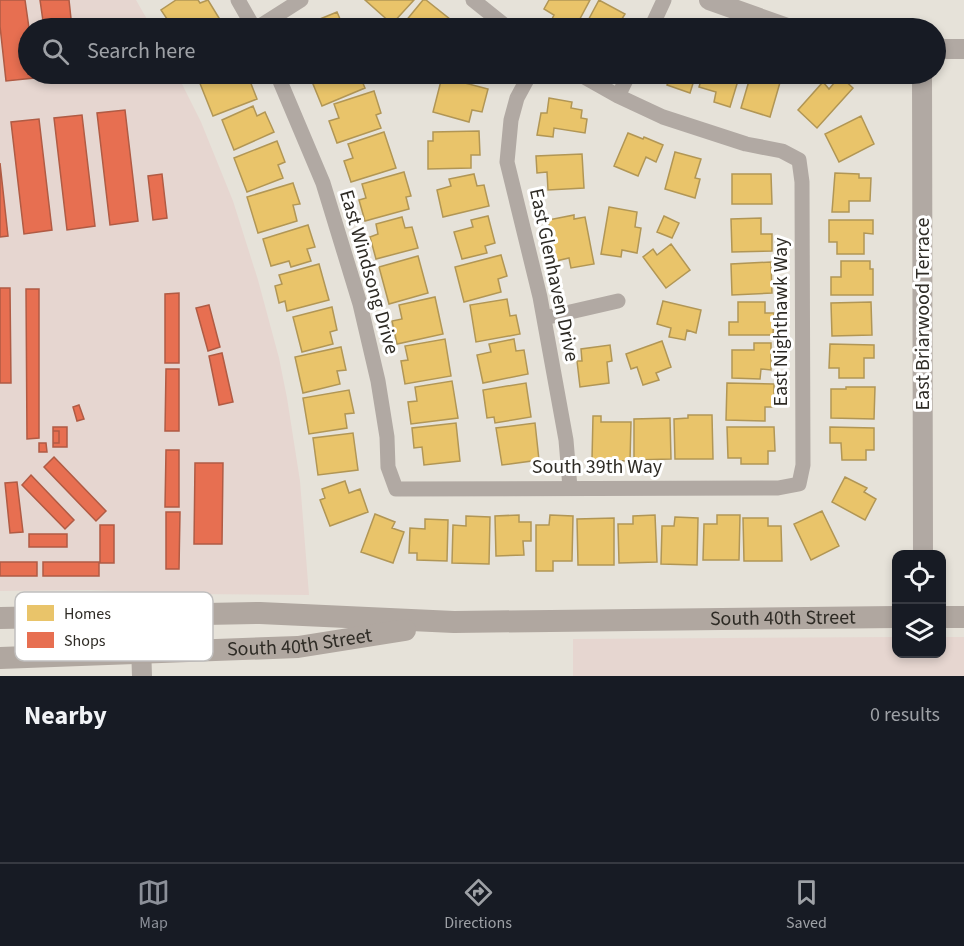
<!DOCTYPE html>
<style>
:root{--surface:#171b24;--page:#242831;--text:#f1f3f6;--muted:#9ea1a6;--line:#363941;--accent:#8c9099}
body{margin:0;font-family:"Source Sans 3",sans-serif;background:var(--page);color:var(--text)}
.controls{position:absolute;right:18px;bottom:18px;display:grid;overflow:hidden;border-radius:12px;box-shadow:0 3px 9px #0003}
.controls button{width:54px;height:54px;display:grid;place-items:center;padding:0;border:0;border-bottom:2px solid var(--line);background:var(--surface);color:var(--text);font:30px sans-serif}
.list{margin:0;padding:0;list-style:none}
h2{display:flex;justify-content:space-between;align-items:center;height:78px;margin:0;padding:0 24px;font-size:26px}
h2 small{font-size:20px;font-weight:400;color:var(--muted)}
.icon{flex:none;width:33px;height:33px;fill:none;stroke:currentColor;stroke-width:2;stroke-linecap:round;stroke-linejoin:round}
.map{position:relative;flex:none;width:964px;height:676px;overflow:hidden}
.search{position:absolute;background:var(--surface);box-shadow:0 3px 9px #0003;left:18px;right:18px;top:18px;height:66px;display:flex;align-items:center;gap:15px;box-sizing:border-box;padding:0 21px;border-radius:33px;color:var(--muted);font-size:22px}
.sheet{height:186px;background:var(--surface)}
nav{display:flex;justify-content:space-around;align-items:center;box-sizing:border-box;height:84px;border-top:2px solid var(--line);background:var(--surface);font-size:16px;color:var(--muted)}
nav a{display:grid;justify-items:center;gap:3px}
nav .on{color:var(--accent)}
.map>svg:first-child{display:block}
</style>
<div class="map">
<svg width="964" height="676" viewBox="0 0 964 676">
<rect width="100%" height="100%" fill="#e6e2d9"/>
<path fill="#e6d6d0" d="M0,0H136L152,28H28V74H177L201,122L233,201L258,280L279,358L287,398L300,481L309,595L187,594L91,590L0,591Z
M896,637V654H942V637H964V676H573V639Z"/>
<path fill="#e9c46a" stroke="#b19655" stroke-width="1.5" d="M176,0H198L200,3L208,0L219,18L202,28H173L161,10Z
M365,0H414L392,24Z
M423,0H426L451,20L445,28H400Z
M549,0H590L575,28H559L550,23L554,15L544,9Z
M599,0L625,14L617,27L619,28H584Z
M337,12L344,28H298Z
M219,74H236L238,79L248,76L257,99L213,116L199,81Z
M318,74H359L365,88L322,106L313,84L320,80Z
M466,74H497L493,83Z
M663,74H696L690,93L667,85L670,76Z
M703,74H740L730,107L714,102L716,92L699,87Z
M751,74H763L781,79L770,117L741,108Z
M840,76L853,88L817,128L798,110L823,82L829,89Z
M442,77L488,89L482,112L472,110L469,122L433,112Z
M374,91L381,113L376,115L381,128L337,143L329,121L339,118L334,104Z
M549,98L572,102L571,108L582,110L581,118L587,119L585,133L554,128L553,137L537,135L541,113H547Z
M253,106L257,116L265,112L274,132L234,150L222,120Z
M861,116L874,144L839,162L825,134Z
M479,131L480,155H471V168L428,169V141H433V132Z
M384,132L396,168L351,182L344,161L353,158L348,144Z
M628,133L643,139L644,137L663,145L656,162L646,157L638,176L614,166Z
M277,141L285,162L278,165L283,178L247,192L234,158Z
M675,152L701,159L695,178L700,179L695,198L665,189Z
M582,154L584,188L548,190L547,172L537,173L536,156Z
M404,172L411,196L406,197L409,209L365,221L359,200L366,198L362,184Z
M835,173L859,174V178H871L870,201H849V212H832Z
M474,174L477,186L484,185L489,206L443,217L437,190L451,186L449,179Z
M732,174H771L772,204H732Z
M293,183L300,204L293,205L297,221L258,233L247,197Z
M609,207L637,212L635,227L641,228L637,253L622,250L621,257L601,254Z
M574,215V219L585,217L594,264L571,268L569,258L556,261L548,220Z
M488,216L495,243L485,246L487,253L462,259L454,232L473,227L471,220Z
M664,216L679,223L672,238L657,232Z
M402,217L405,228L412,227L418,248L376,259L370,237L378,234L376,224Z
M761,218V234H772V251L732,252L731,219Z
M829,220H873V234L864,233V254H837V242H829Z
M308,225L315,247L307,249L311,261L291,267L289,261L271,266L263,239Z
M671,244L690,270L666,288L643,257L653,249L657,255Z
M501,255L507,276L498,279L501,292L464,302L455,267Z
M418,256L428,293L389,304L379,267Z
M841,261H870V269H873V295H831V277H841Z
M771,262L772,293L732,295L731,264Z
M319,264L329,300L287,311L285,301L279,303L275,286L282,284L279,275Z
M435,297L443,334L397,344L392,321L402,319L399,305Z
M507,299L510,316L516,315L520,334L476,342L470,305Z
M663,301L701,310L696,333L687,330L685,340L669,337L671,328L657,324Z
M738,302H765V313H774L773,335H729V322H738Z
M871,302L872,335L832,336L831,303Z
M332,307L337,330L330,332L333,344L302,352L293,317Z
M445,339L451,376L405,384L401,361L408,360L405,346Z
M514,339L516,351L524,350L528,374L483,383L477,355L491,352L489,344Z
M662,341L671,367L656,373L659,380L643,385L637,367L631,369L626,354Z
M754,343H771V370L761,369L760,379L732,378V350H754Z
M830,344L874,345V358H864V378H839V368H829Z
M610,345L612,361L607,362L609,383L580,387L577,361H582L581,349Z
M341,347L346,370L337,371L340,384L303,393L295,357Z
M452,381L458,418L411,424L408,402L417,401L415,387Z
M526,383L531,417L495,423L494,417L487,418L483,390Z
M727,383L774,384V407H765V421L726,420Z
M846,387H875L874,419L831,418V389H846Z
M349,390L354,413L345,414L347,428L309,434L303,398Z
M688,415H712L713,459H675L674,419L688,418Z
M593,416H601V422H631L630,461L592,460Z
M670,418L671,459L634,460V419Z
M456,423L460,461L424,465L422,447L414,448L412,428Z
M535,423L539,460L502,465L496,428Z
M727,427H774L775,451H768V464H741V458H728Z
M830,427L874,428V450H866V460H842L841,443H830Z
M353,433L358,470L318,475L313,438Z
M845,477L867,488L864,492L876,499L865,520L832,502Z
M345,481L349,493L360,489L368,512L330,526L320,500L325,498L322,489Z
M822,511L839,546L811,560L794,524Z
M375,514L395,522L392,528L404,532L393,563L361,552Z
M519,515V522H531V541H523L524,555L496,556L495,516Z
M550,515L573,516L572,561H553V571H536V525H549Z
M655,515L657,562L619,563L618,524H633V516Z
M717,515H740L739,560H703L704,524H717Z
M466,516L490,517L489,564L452,563L453,525L466,526Z
M675,517L698,518L697,565L661,564L662,526H674Z
M614,518V565H578L577,519Z
M743,518H768V526H781L782,561H744Z
M425,519L448,520L447,561L417,560V553H409L410,528L425,529Z"/>
<path fill="#e76f51" stroke="#b05b44" stroke-width="1.5" d="M0,0H25L29,28L28,74H34V78L6,81L0,26Z
M40,0H69L72,28H44Z
M125,110L138,221L110,225L97,113Z
M82,115L95,226L67,230L54,118Z
M39,119L52,230L24,234L11,122Z
M0,163L8,236L0,237Z
M162,174L167,218L153,220L148,176Z
M0,288H10L11,383H0Z
M26,289H39V438L27,439Z
M179,293V363H165V294Z
M209,305L220,347L208,351L196,308Z
M222,353L233,402L219,405L209,356Z
M166,369H179V431H165Z
M79,405L84,419L77,421L73,407Z
M53,427H67V447H53Z
M53,431H59V443H53Z
M39,443H46L47,452H39Z
M166,450H179V507H165Z
M54,457L106,511L96,521L44,467Z
M195,463H223L222,544H194Z
M31,475L74,520L65,529L22,485Z
M17,482L23,532L10,533L5,483Z
M166,512H180L179,569H166Z
M100,525H114V563H100Z
M29,534H67V547H29Z
M0,562H37V576H0Z
M43,562H99V576H43Z"/>
<g fill="none" stroke-linecap="round" stroke-linejoin="round">
<path stroke="#b1a9a3" stroke-width="15" d="M238,0L254,28
M473,0L508,28
M257,28L301,0
M651,28L664,0
M277,74L323,183L360,304L378,381L387,437L388,467L396,489L778,488L799,484L803,465L802,182L799,160L782,151L746,144L663,117L618,96L579,74
M530,74L517,98L511,120L507,162L540,297L566,440L570,488
M618,96L629,74
M544,318L618,301"/>
<path stroke="#b1a9a3" stroke-width="20" d="M709,0L787,28
M936,49H964
M922,74L923,554
M140,615L142,676"/>
<g stroke="#b0a7a0" stroke-width="22">
<path d="M942,617H964"/>
<path id="s1" d="M0,618L260,613L454,622L896,617"/>
<path id="s2" d="M0,658L298,647L405,630"/>
</g>
</g>
<g text-anchor="middle" dominant-baseline="central" stroke-width="6" stroke-linejoin="round" paint-order="stroke">
<g font-size="20" fill="#2e2b25" stroke="#fff">
<text transform="translate(369 272) rotate(74)">East Windsong Drive</text>
<text transform="translate(554 275) rotate(78)">East Glenhaven Drive</text>
<text transform="translate(923 314) rotate(-90)">East Briarwood Terrace</text>
<text transform="translate(781 322) rotate(-90)">East Nighthawk Way</text>
<text x="597" y="467">South 39th Way</text>
<text stroke="none"><textPath href="#s1" startOffset="783">South 40th Street</textPath></text>
<text stroke="none"><textPath href="#s2" startOffset="300">South 40th Street</textPath></text>
</g>
</g>
<rect x="15" y="592" width="198" height="69" rx="9" fill="#fff" stroke="#c0bfbe" stroke-width="1.5"/>
<rect x="27" y="605" width="27" height="16" fill="#e9c46a"/>
<rect x="27" y="632" width="27" height="16" fill="#e76f51"/>
<g font-size="16" fill="#2e2b25">
<text x="64" y="619">Homes</text>
<text x="64" y="646">Shops</text>
</g>
</svg>
<div class="controls">
<button><svg class="icon" aria-label="locate" viewBox="0 0 24 24"><circle cx="12" cy="12" r="6"/><path d="M12 2v4M12 18v4M2 12h4M18 12h4"/></svg></button>
<button><svg class="icon" aria-label="layers" viewBox="0 0 24 24"><path d="M12 4l9 5-9 5-9-5zM3 14l9 5 9-5"/></svg></button>
</div>
<div class="search"><svg class="icon" aria-label="search" viewBox="0 0 24 24"><circle cx="10" cy="10" r="6"/><path d="M15 15l6 6"/></svg>Search here</div>
</div>
<section class="sheet">
<h2>Nearby<small>0 results</small></h2>
<ul class="list">
</ul>
</section>
<nav>
<a class="on"><svg class="icon" aria-label="map" viewBox="0 0 24 24"><path d="M3 6l6-2 6 2 6-2v14l-6 2-6-2-6 2zM9 4v14M15 6v14"/></svg>Map</a>
<a><svg class="icon" aria-label="directions" viewBox="0 0 24 24"><path d="M12 3l9 9-9 9-9-9zM9 14v-3h6M13 9l2 2-2 2"/></svg>Directions</a>
<a><svg class="icon" aria-label="saved" viewBox="0 0 24 24"><path d="M7 4h10v16l-5-4-5 4z"/></svg>Saved</a>
</nav>
